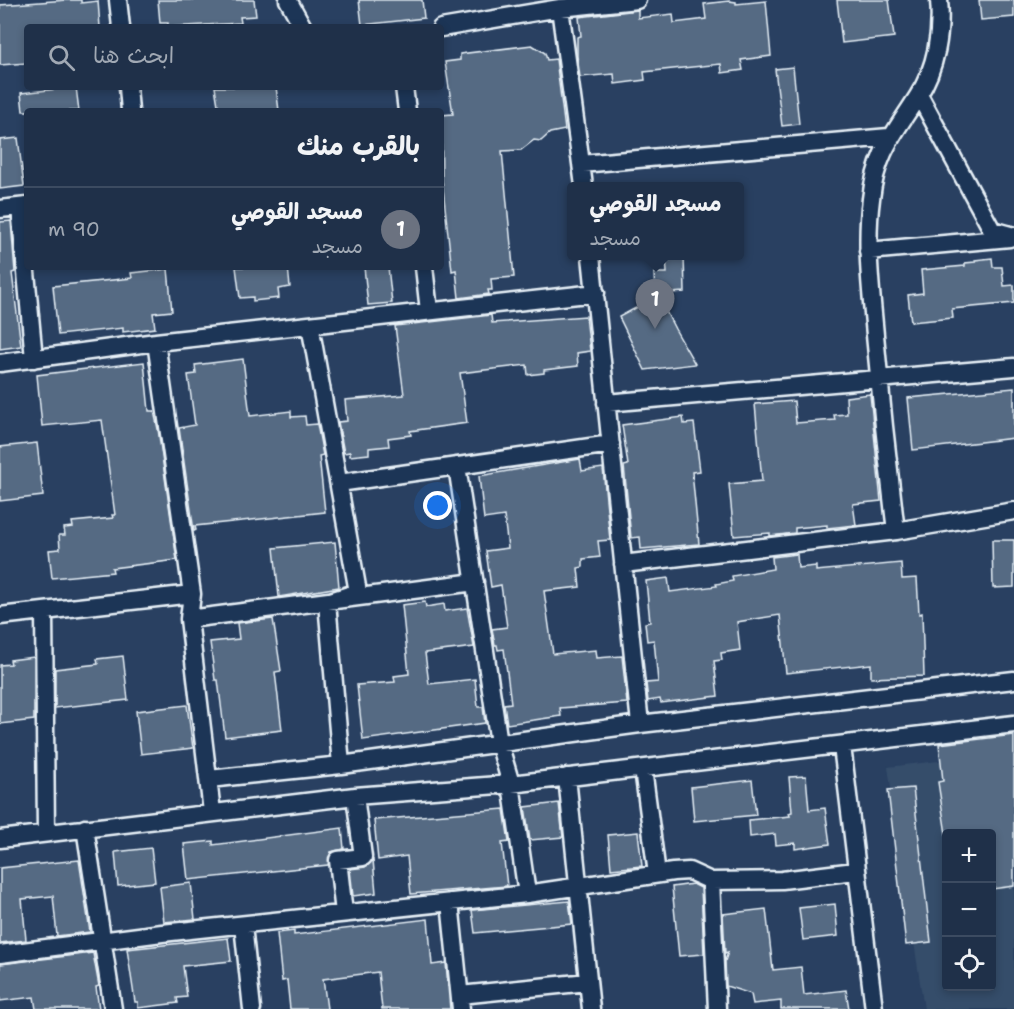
<!DOCTYPE html>
<html lang="ar">
<meta charset="utf-8">
<style>
:root{--surface:#1f3049;--page:#273850;--text:#f1f3f6;--muted:#a1a9b4;--line:#3c4b61;--accent:#95b2f1}
body{margin:0;font-family:"Shantell Sans","Playpen Sans Arabic",sans-serif;background:var(--page);color:var(--text);direction:rtl}
.controls{position:absolute;right:18px;bottom:18px;display:grid;overflow:hidden;border-radius:6px;box-shadow:0 3px 9px #0003}
.controls button{width:54px;height:54px;display:grid;place-items:center;padding:0;border:0;border-bottom:2px solid var(--line);background:var(--surface);color:var(--text);font:30px sans-serif}
.you{position:absolute;left:438px;top:506px;width:21px;height:21px;margin:-15px;border:4px solid #fff;border-radius:50%;background:#1a73e8;box-shadow:0 0 0 9px #1a73e833}
.badge{display:grid;place-items:center;width:39px;height:39px;border-radius:50%;background:var(--accent);color:#fff;font-size:20px;font-weight:700}
.pin{position:absolute;translate:-50% -50px;filter:drop-shadow(0 2px 3px #0008)}
.pin::after{content:'';position:absolute;top:32px;width:21px;height:18px;background:inherit;clip-path:polygon(0 0,100% 0,50% 100%)}
.popup{position:absolute;left:567px;top:182px;width:177px;height:78px;box-sizing:border-box;display:grid;place-content:center;border-radius:6px;background:var(--surface);filter:drop-shadow(0 2px 4px #0005);font-size:20px;white-space:nowrap;color:var(--muted)}
.popup b{font-size:22px;color:var(--text)}
.popup::after{content:'';position:absolute;left:50%;top:100%;margin-left:-12px;border:12px solid transparent;border-top-color:var(--surface)}
.list{margin:0;padding:0;list-style:none}
h2{display:flex;justify-content:space-between;align-items:center;height:78px;margin:0;padding:0 24px;font-size:26px}
h2 small{font-size:20px;font-weight:400;color:var(--muted)}
.list li{display:grid;grid-template-columns:39px 1fr auto;gap:18px;align-items:center;box-sizing:border-box;height:84px;padding:0 24px;border-top:2px solid var(--line)}
.list b{display:block;font-size:22px;white-space:nowrap}
.list p{margin:0;font-size:20px;white-space:nowrap;color:var(--muted)}
.list em{font-size:20px;font-style:normal;color:var(--muted)}
.icon{flex:none;width:33px;height:33px;fill:none;stroke:currentColor;stroke-width:2;stroke-linecap:round;stroke-linejoin:round}
.map{position:relative;flex:none;width:1014px;height:1009px;overflow:hidden;direction:ltr}
.search{position:absolute;background:var(--surface);box-shadow:0 3px 9px #0003;left:24px;top:24px;width:420px;height:66px;display:flex;align-items:center;gap:15px;box-sizing:border-box;padding:0 21px;border-radius:6px;color:var(--muted);font-size:22px}
.panel{position:absolute;background:var(--surface);box-shadow:0 3px 9px #0003;left:24px;top:108px;width:420px;height:162px;border-radius:6px;direction:rtl}
.map>svg:first-child{display:block}
</style>
<div class="map">
<svg width="1014" height="1009" viewBox="0 0 1014 1009">
<rect width="100%" height="100%" fill="#294061"/>
<filter id="ink" filterUnits="userSpaceOnUse"><feTurbulence type="fractalNoise" baseFrequency=".0167" numOctaves="2"/><feDisplacementMap in="SourceGraphic" scale="12" xChannelSelector="R" yChannelSelector="G"/><feConvolveMatrix kernelMatrix="1 2 1 2 8 2 1 2 1" color-interpolation-filters="sRGB"/></filter>
<g filter="url(#ink)">
<path fill="#364d6b" fill-rule="evenodd" d="M1014,752V1009H924L888,767ZM946,834H992V986H946Z"/>
<path fill="#556a83" stroke="#e8f1f8" stroke-width="1.5" d="M67,0H81V3L98,1L100,27H27V63L0,65V5Z
M158,0H254L256,16L240,17L241,23L168,27V23H160Z
M359,0H422L424,18L362,25Z
M837,0H889L894,37L842,43Z
M979,0H1014V17L981,20Z
M729,1L736,2V4L766,1L771,56L741,60L743,70L722,73L721,64L644,72L645,80L615,84L614,74L580,77L577,56V37L581,36L579,17L638,10V18L673,14L674,23L706,19L704,4Z
M532,45L545,53L547,60L556,59L565,130L550,133L541,141L534,140L521,150L502,151L514,277L491,279L492,290H488L489,294L459,298L456,270L452,271L442,179L441,115L453,114L445,62L460,60V54Z
M793,67L799,124L782,126L775,69Z
M76,87L79,111H23L21,93Z
M215,87H276L279,111H219Z
M18,138L24,186L0,189V140Z
M11,221L15,272L12,273L21,346L0,349V222Z
M666,255H684L685,292L655,294L654,273H667Z
M992,258L993,267H1002L1004,286L1014,285V303L952,309L953,318L911,322L908,295L923,293L921,270L965,266V263L975,262V260Z
M236,267H288L290,287L278,289L279,298L253,301V297L240,298Z
M364,267H388L392,303L368,305Z
M168,269L172,311L153,313L155,328L123,332V328L58,335L53,286L132,278L131,273Z
M658,296L675,329L695,364L645,370L619,317Z
M491,315L492,323L586,316L590,351L577,353L578,366L544,370V373L528,375L527,365L460,373L467,423L410,431L411,435L388,438L389,446L369,448V454L350,456V452L344,453L338,422L347,421L345,400L404,395L395,326Z
M243,359L250,416L291,411V417L305,416L306,425L317,424L323,455L319,456L325,512L195,526L196,530L194,531L179,428L195,425L188,375L196,374L195,365Z
M144,362L149,411H154L158,429L177,560L112,568L113,572L52,578L49,550L60,549L59,535H65L64,528L73,527L72,522L113,518L112,515H115L102,420L42,426L37,375Z
M1014,388V438L913,450L908,398Z
M870,394L881,501L853,504L856,525L827,528V525L795,528V533L770,536V533L734,536L729,484L762,481L755,404L794,401L796,423L835,420L834,415L847,414L846,397Z
M683,417L684,424L694,423L700,471L692,472L699,544L641,549L640,537L631,538L624,466L628,465L622,425Z
M37,443L43,496L0,501V447Z
M580,459L582,471L603,468L610,540L598,541L600,557L583,559V567L578,568L580,587L544,591L553,654L596,650L597,658L622,656L627,703L560,708L561,716L507,724L504,704L511,703L504,649L498,650L497,645H495L492,629L507,627L501,585L491,587L486,551L508,548L504,516L484,519L479,476Z
M992,540H1014V587L993,588Z
M335,542L339,587L279,597L274,548Z
M797,554L798,568L816,566V571L901,563L902,579L917,578L919,614L922,613L924,676L871,678V664L786,673L780,615L737,622L740,650L721,653L722,660L714,661L718,696L661,703L660,699L648,701L646,683L658,682L654,640L647,641L645,623L650,622L646,581L668,578L670,592L717,586L716,584L733,581L732,576L773,569L772,557Z
M425,602L426,607L444,604L445,611L467,608L474,647L425,653L429,684L475,679L478,707H483L485,723L363,740L357,685L395,682L394,676L409,674L402,605Z
M273,619L281,671L275,672L282,730L225,737L218,680H215L210,642L239,639L237,623Z
M123,656L128,700L55,708V669L98,664L97,659Z
M34,657V720L0,724V665L11,664L10,660Z
M187,705L193,748L141,754L136,711Z
M1014,735V886L992,889V834H946L938,782L943,781L939,744Z
M806,776L809,810L825,808L830,844L795,849V843L776,845L775,834L750,837L749,820L790,816L789,813L792,812L789,777Z
M752,780L756,815L694,821L691,787Z
M913,788L931,942L906,945L888,790Z
M559,803L563,837L530,840L525,807Z
M504,809L509,842L502,843L507,886L411,894L407,856L378,860L374,820Z
M342,828L344,849L331,852L328,865L188,880L184,844L213,841V845Z
M638,832L642,866L611,869L608,835Z
M151,848L155,882L118,886L115,852Z
M79,860L90,932L57,936L53,896L22,899L26,940L0,943V868Z
M373,860L376,893L353,896L350,869L365,867Z
M191,883L195,919L164,922L160,887Z
M693,884L701,888L704,954L679,956L672,887Z
M569,901L572,924L475,933L472,910Z
M835,904L838,936L803,940L799,908Z
M766,909L773,970L801,967L804,995L846,990L849,1009H781V1001L753,1004L751,994L726,986L725,961L728,952L725,953L723,914Z
M428,919L432,965L446,963L450,1009H382L378,972L323,979L327,1009H290L287,980L282,981L277,933L294,931V935Z
M228,938L231,961L183,966L187,997L177,998L178,1003L138,1008V1002H135L127,949Z
M93,953L99,986L96,987L99,1009H36L34,997L0,1001V964Z"/>
<g fill="none" stroke-linecap="round" stroke-linejoin="round">
<g stroke="#e8f1f8" stroke-width="21">
<path id="street" d="M118,0L121,27
M288,0L303,27
M560,8L584,186
M441,28L560,8L637,0
M128,87L130,111
M404,87L407,111
M919,95L992,230L1014,236
M581,164L889,137
M20,207L34,359
M0,209L27,206
M868,251L1010,238
M591,256L640,724
M424,267L429,311
M310,325L358,592L327,602L341,765
M156,342L192,594L189,619L212,812
M0,363L156,342L596,293
M606,403L1014,367
M457,466L499,743L511,784L527,894
M339,483L611,444
M896,531C888,466 881,401 875,335C871,290 865,244 871,199C876,152 895,133 918,96C936,68 942,33 939,0
M623,564L896,531L1014,511
M44,611L46,833
M0,616L192,594
M189,619L475,582
M842,746L874,1009
M643,769L657,874
M567,777L591,1009
M209,779L341,765L640,724L1014,680
M85,828L113,1009
M0,839L355,796L511,784L1014,724
M711,881L717,1009
M450,902L461,1009
M344,913L338,860L363,857L355,796
M243,925L252,1009
M0,954L162,933L527,894L673,872L689,871L711,881L782,880L855,871
M460,995L588,982"/>
</g>
<use href="#street" stroke="#1d3557" stroke-width="16"/>
</g>
</g>
</svg>
<div class="controls">
<button>+</button>
<button>−</button>
<button><svg class="icon" aria-label="locate" viewBox="0 0 24 24"><circle cx="12" cy="12" r="6"/><path d="M12 2v4M12 18v4M2 12h4M18 12h4"/></svg></button>
</div>
<div class="you"></div>
<div class="pin badge" style="left:655px;top:329px;background:#6b7280">1</div>
<div class="popup"><b>مسجد القوصي</b>مسجد</div>
<div class="search"><svg class="icon" aria-label="search" viewBox="0 0 24 24"><circle cx="10" cy="10" r="6"/><path d="M15 15l6 6"/></svg>ابحث هنا</div>
<section class="panel">
<h2>بالقرب منك<small></small></h2>
<ul class="list">
<li><span class="badge" style="background:#6b7280">1</span><div><b>مسجد القوصي</b><p>مسجد</p></div><em>90 m</em></li>
</ul>
</section>
</div>
